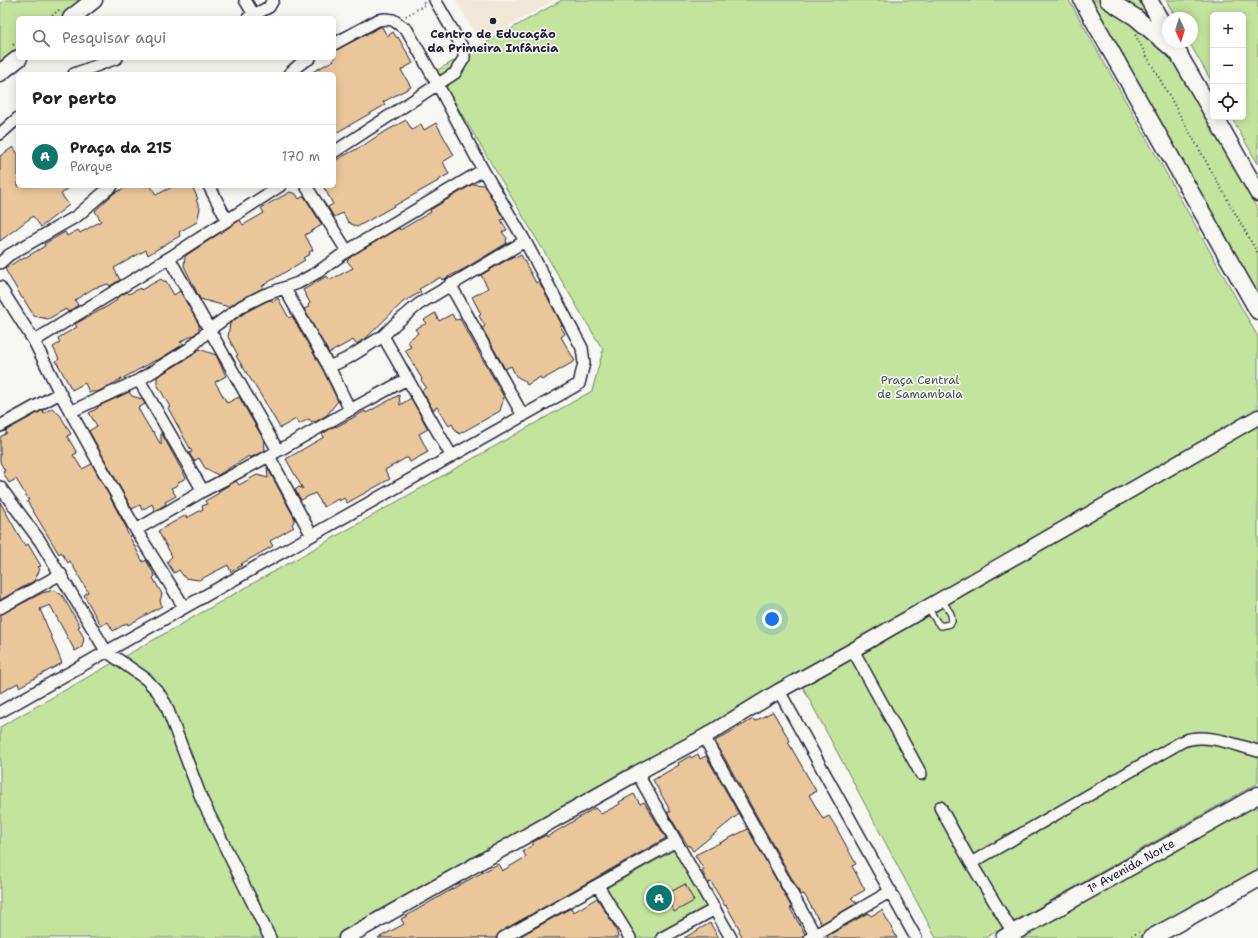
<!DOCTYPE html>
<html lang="pt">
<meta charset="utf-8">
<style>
:root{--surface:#fff;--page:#f2f2f2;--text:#202124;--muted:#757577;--line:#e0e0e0;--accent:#0f766e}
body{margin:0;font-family:"Shantell Sans",sans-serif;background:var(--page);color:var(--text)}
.controls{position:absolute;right:12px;top:12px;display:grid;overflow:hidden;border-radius:6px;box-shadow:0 2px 10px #0003}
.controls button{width:36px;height:36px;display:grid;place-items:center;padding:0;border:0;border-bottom:1px solid var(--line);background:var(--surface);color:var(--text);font:20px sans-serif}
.compass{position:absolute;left:1162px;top:12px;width:36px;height:36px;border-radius:50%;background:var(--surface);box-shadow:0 2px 10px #0003;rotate:176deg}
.you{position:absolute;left:772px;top:619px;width:14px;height:14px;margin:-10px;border:3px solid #fff;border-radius:50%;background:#1a73e8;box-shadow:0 0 0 6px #1a73e833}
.badge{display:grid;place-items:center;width:26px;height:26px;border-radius:50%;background:var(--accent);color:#fff;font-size:13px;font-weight:700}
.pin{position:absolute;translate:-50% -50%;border:2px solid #fff;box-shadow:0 1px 4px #0006}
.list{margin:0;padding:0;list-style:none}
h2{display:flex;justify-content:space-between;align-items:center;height:52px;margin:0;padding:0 16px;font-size:17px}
h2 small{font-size:13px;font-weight:400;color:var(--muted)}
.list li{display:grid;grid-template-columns:26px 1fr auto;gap:12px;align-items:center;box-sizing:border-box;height:64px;padding:0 16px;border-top:1px solid var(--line)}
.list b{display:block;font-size:15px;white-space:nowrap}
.list p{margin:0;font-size:13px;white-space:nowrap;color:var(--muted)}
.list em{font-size:13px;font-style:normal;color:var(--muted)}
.icon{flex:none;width:22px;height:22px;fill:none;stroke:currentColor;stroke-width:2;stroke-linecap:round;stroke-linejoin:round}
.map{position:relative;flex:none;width:1258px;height:938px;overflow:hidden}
.search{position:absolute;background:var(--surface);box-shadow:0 2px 10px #0003;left:16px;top:16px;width:320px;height:44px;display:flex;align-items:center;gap:10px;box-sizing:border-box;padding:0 14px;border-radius:6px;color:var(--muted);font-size:15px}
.panel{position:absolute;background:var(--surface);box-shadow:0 2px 10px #0003;left:16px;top:72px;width:320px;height:116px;border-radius:6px}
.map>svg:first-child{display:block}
</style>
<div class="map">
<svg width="1258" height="938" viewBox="0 0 1258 938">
<rect width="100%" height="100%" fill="#f6f6f2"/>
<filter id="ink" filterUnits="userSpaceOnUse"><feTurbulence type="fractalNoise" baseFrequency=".025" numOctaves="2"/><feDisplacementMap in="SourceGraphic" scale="8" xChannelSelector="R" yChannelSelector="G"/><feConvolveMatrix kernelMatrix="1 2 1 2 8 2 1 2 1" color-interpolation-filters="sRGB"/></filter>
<g filter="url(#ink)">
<path fill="#f2e8d8" d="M456,0H555L480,43Z"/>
<path fill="#c3e49d" stroke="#72836c" d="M5,0H90L67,18H18V55L0,69V4Z
M562,0H1069L1258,337V783L985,938H936L800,682L353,938H0V727L592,391L603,350L436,71Z
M1092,0H1139L1258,210V294Z
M1166,0H1258V164L1231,117H1243V15H1213V84L1189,42H1192V18H1176Z
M1258,802V871L1138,938H1020Z
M678,848L711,908L660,938H635L607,888Z"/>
<path fill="#eac79b" stroke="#22223b" d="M380,27H382L387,36L393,32L397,38L398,37L413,63L401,70L411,87L383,102L385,105L334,134V74H309L334,60V51Z
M406,120L412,130L421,124L424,130L436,123L454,155L443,162L449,174L440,179V180L357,227L348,222L343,213L334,217L328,207L333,204L323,186H334V161L364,145L379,135Z
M13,147L18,154V186H72L61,194L69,205L41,227L33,216L0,241V156Z
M473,184L484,185L504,219L501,220L507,230L502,232L507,238L506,241L507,243L464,269L442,280L441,277L419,289L421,292L403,302L366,338L356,344L353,340L329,353L304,309L309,307L308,305L310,303L303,290L327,276L330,280L353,268L347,261L353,255L399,228L400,230L431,212L430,210Z
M129,186H151L156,195L174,186H192L198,199L196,200L200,208L197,222L179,232L180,236L169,242L148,255L146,250L114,268L120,280L110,286L108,284L94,288L75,300L78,305L68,312L66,309L48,319L34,316L23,298H22L5,269L20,259L21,260L45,246L44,244L65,232L67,236L78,230L80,233L101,221L95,211L114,193Z
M290,192L296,194L299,199L304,196L322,225L305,235L313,250L309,252L310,254L303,258L305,260L262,286L263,288L239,300L229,307L200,299L184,266L185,256L240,220L243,225L264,213L261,208Z
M521,255L536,283L539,281L562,325L560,326L565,334L561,337L575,361L542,380L540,377L527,385L525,381L516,376L511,366L505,369L482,328L485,326L479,316L481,314L472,297L488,288L481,275L514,256L515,258Z
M161,279L163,281H166L174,295L180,291L199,324V330L195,334L180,342L184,344L156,361V360L107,387L97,392H89L85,383L72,390L56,361L59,359L53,347L60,343L58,338L77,327L75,324L108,306L117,300L116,298L127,292L129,294L140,288L141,290Z
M278,298L289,318L292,316L323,370L338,401L327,415L315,422L314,421L312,422L309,419L299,424L296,419L280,428L265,402L236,356L238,355L228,337L230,323L246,312L267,301L272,300L273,302Z
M435,313L439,321L452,314L455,320L460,319L504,397L500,411L459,434L458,432L457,433L452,424L449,426L437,407L433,410L422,391L426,387L421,380L422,379L405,350L411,347L408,341L418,333L415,329L427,323L424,320Z
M199,349L216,355L226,376L215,382L227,403L239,397L264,440L265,450L250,458L249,456L218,475L205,468L199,458L194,461L189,453L192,452L168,408L170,407L157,384V377L193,355Z
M129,392L132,396L142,399L145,404L138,408L143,417L152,432L153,431L161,445V432L186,478L177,483L178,485L171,488L176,496L165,502L166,504L155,511L152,504L142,510L140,505L132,509L89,431L97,426L89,413L98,408L97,407Z
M399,395L400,405L411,398L428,429L419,434L428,452L410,462L408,458H406L385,470L390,479L347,503L344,498L339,501L338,499L324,507L315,493L301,500L295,490L299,487L303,489L286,459L324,437L322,434L335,426L336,427L365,411L366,413Z
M52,408L60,415L71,434L67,436L77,453L73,455L82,469L92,464L127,529L126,530L143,562L146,560L155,576L153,578L162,594L160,601L162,606L128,625L127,623L113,631L108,622L101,626L84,595L88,592L70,561L68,563L61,552L59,554L27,501L29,500L16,479L9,483L3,472L5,471L0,462V437L7,433L5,431L43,410L44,413Z
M267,467L295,519L292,525L294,527L270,541L273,546L241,564L242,565L231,572L228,565L199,580L185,578L179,570L174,573L167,562L172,556L158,531L186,515L187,518L203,509L202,506L207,504L205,501L219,493V491L236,481L239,485L257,475L268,478Z
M0,502L25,546L28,544L41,566L38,567L40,569L34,581L0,600Z
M54,590L62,595L80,626L78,627L84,638L82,647L75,651L50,605L40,609L62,663L19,687L18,683L0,693V615L42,593Z
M772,712H773L790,741L788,742L816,791L809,795L823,819L829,816L836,827L856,864L852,866L865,890L851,898L857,903L821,924L804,894L801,895L715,741L753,719L755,721Z
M698,754L700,759L706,756L739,814L693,851L690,846H688L678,830L667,812H671L653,780L679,765L678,763L690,756L691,758Z
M634,794L640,804L644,802L666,838L500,932L496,938H378L404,924L401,919L461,884L498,864L502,871L526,857L523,851L533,845V842L537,840L546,835L547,837L595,808L601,814L620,804L619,802Z
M748,829L792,908H790L805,934L803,938H743L739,931L740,930L726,905L725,906L711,882L708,883L702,871L704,870L695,855Z
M685,884L694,901L674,912L665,895Z
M597,898L612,922L618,935H617L619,938H517L571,908L574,912Z
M882,910L897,938H828L827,936L868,913L871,916Z
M710,923L719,938H684Z"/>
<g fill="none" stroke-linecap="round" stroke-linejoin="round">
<g stroke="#22223b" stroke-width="8">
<path id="service" d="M928,608L937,622L941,626L950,624L952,621L951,614L942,600"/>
</g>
<g stroke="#22223b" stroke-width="14">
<path id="minor" d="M245,0L254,15
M248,18L269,7L273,0
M74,74L117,58
M289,74L300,64L310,58
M0,134L18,118
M334,152L455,73L464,58V50L435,0
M209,186L227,220
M306,186L347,251
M169,258L278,451
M0,263L9,255L77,216L102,194L112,186
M450,284L523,416
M0,287L34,341L60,393L136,530L184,607
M285,289L329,367L350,410
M383,336L451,455
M34,341L169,258L280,186
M329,367L348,358L383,336L394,325L419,304L525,241
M139,380L203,491
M70,412L139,380L189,349L209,330L242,306L264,295L298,283L318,272L347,251L483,170
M0,426L60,393
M269,456L311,534
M0,487L40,541L106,651L146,679L158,692L166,705L202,800L270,938
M136,530L203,491L269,456L350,410L407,379
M0,608L61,574
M853,650L921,774
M779,691L916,938
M0,712L579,384L584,363L582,348L525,241L483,170L438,85L407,30L393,20L385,19L378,20L334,44
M704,737L815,935
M637,773L731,938
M940,807L971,863
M598,886L630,938
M1013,933L971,863L1183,741C1205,732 1235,745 1258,751
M503,938L676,841
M662,938L715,909
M810,938L891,891"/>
</g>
<g stroke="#22223b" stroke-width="17">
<path id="tertiary" d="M346,938L637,773L704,737L779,691L853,650L1258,417"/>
</g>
<g stroke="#22223b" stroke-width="19">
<path id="secondary" d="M1082,0L1258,311
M1108,0L1135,17L1180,55
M1149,0L1168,34
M71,18L94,0
M1174,46L1213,114
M0,73L19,58
M1215,117L1258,193
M1004,938L1258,795
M1151,938L1258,879"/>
</g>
<path stroke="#22223b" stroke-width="2" stroke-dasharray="1 3" stroke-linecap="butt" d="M406,16L425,5L422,0
M49,18L60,9
M1135,35L1258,254
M13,45L18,41
M1128,938L1139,932"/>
<use href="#service" stroke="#f6f6f2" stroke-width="5.5"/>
<use href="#minor" stroke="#f6f6f2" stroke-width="11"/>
<use href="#tertiary" stroke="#f6f6f2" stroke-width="14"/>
<use href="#secondary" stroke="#f6f6f2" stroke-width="16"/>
</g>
</g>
<circle fill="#22223b" stroke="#f6f6f2" stroke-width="1.5" cx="493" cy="21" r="4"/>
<g text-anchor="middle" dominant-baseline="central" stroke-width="3.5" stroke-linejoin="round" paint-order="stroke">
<g font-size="12" font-weight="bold" fill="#22223b" stroke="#f6f6f2">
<text x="493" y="34">Centro de Educação<tspan x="493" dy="14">da Primeira Infância</tspan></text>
</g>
<g font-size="12" fill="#4a5254" stroke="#f6f6f2">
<text x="920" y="380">Praça Central<tspan x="920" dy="14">de Samambaia</tspan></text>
</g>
<g font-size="12" fill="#22223b" stroke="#f6f6f2">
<text transform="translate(1131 866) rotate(-29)">1ᵃ Avenida Norte</text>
</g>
</g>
</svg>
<div class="controls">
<button>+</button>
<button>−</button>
<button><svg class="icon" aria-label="locate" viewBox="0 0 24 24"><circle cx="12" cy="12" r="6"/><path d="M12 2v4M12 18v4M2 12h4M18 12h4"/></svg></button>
</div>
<svg class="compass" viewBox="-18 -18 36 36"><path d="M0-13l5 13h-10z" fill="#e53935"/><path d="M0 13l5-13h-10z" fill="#757577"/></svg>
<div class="you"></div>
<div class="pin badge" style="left:659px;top:898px">A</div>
<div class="search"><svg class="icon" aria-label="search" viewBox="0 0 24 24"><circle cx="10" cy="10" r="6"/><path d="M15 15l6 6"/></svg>Pesquisar aqui</div>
<section class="panel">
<h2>Por perto<small></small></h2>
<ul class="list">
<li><span class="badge">A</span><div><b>Praça da 215</b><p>Parque</p></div><em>170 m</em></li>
</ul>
</section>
</div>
